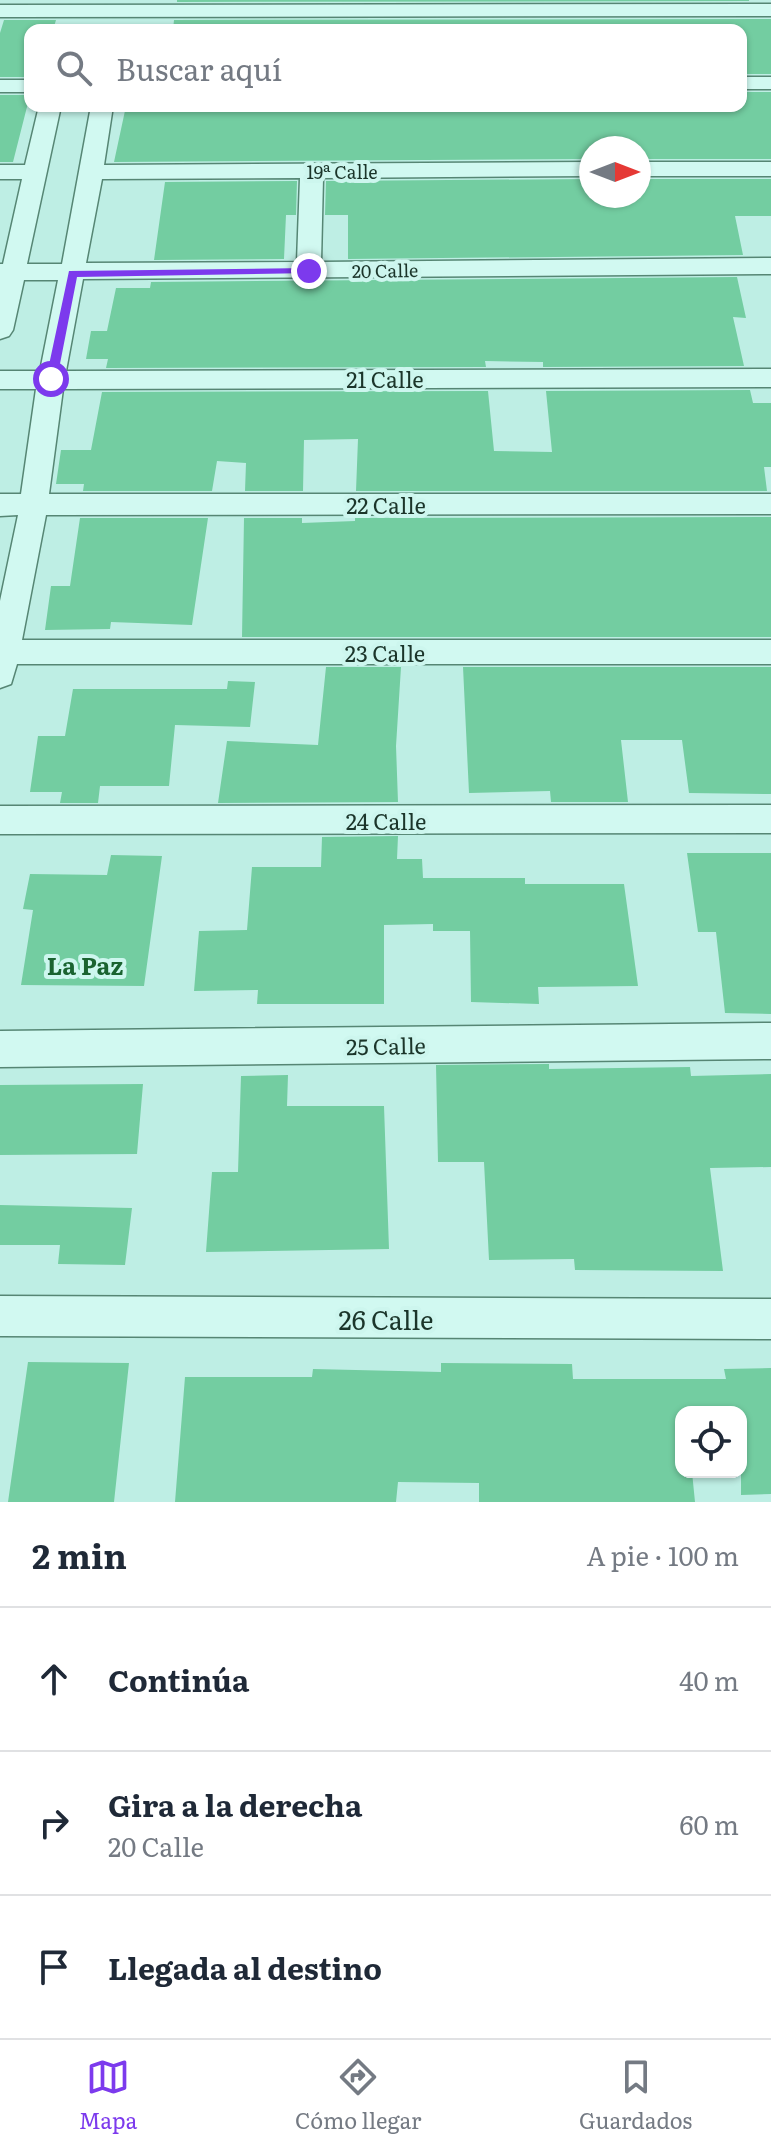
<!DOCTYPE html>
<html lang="es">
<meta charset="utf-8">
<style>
:root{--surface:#fff;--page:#f2f2f3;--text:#1f2937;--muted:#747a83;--line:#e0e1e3;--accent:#7c3aed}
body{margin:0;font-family:Literata,serif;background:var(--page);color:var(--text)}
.controls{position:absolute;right:24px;bottom:24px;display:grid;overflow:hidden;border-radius:16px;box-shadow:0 2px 6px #0004}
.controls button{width:72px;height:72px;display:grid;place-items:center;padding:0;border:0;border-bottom:2px solid var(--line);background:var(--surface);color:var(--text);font:40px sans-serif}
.compass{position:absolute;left:579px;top:136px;width:72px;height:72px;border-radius:50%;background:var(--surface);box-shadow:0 2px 6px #0004;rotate:90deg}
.stop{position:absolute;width:24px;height:24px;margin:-18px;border:6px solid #7c3aed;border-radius:50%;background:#fff}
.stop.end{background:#7c3aed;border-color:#fff;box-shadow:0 2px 8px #0008}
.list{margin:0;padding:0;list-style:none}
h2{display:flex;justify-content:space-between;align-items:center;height:104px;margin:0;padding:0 32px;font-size:34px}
h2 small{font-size:26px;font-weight:400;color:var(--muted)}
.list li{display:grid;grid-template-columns:52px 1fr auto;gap:24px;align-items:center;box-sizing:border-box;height:144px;padding:0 32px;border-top:2px solid var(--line)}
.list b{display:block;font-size:30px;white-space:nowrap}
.list p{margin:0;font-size:26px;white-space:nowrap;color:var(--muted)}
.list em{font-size:26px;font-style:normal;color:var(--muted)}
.icon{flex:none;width:44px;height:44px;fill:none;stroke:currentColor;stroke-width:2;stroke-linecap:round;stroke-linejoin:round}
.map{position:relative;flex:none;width:771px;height:1502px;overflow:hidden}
.search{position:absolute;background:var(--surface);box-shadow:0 2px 6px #0004;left:24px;right:24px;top:24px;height:88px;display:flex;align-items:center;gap:20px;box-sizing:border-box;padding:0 28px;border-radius:16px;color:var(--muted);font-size:30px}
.sheet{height:536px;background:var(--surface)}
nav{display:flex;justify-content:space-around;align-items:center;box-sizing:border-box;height:112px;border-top:2px solid var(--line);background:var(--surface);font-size:22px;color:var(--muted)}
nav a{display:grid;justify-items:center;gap:4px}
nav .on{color:var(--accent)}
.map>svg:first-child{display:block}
</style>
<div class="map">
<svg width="771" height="1502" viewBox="0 0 771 1502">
<rect width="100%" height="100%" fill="#beeee4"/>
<path fill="#73cda1" d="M177,0H749V1L177,2Z
M771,19V74H741V30H173L174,20Z
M4,20H56L53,30H30V77H0V33Z
M741,92H771V159H639V148H591V159L114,162L126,106H741Z
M0,95H30L13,162H0Z
M591,179V196H639V179H771V216H735L743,255L348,259V215H325L326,181Z
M297,181L296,215H286L284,259L154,260L165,182Z
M737,277L746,318L733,317L744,366L543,367V362L485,361L486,367L106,368L108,359H86L91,331H107L116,288H150L151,282Z
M750,390L753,403H771V467H764L767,491H356L358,439L304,440L303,491H245L246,463L217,461L212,491H83L84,484H56L61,450H91L102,392L488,391L494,451L552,452L546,391Z
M771,517V637H242L244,518H302V523L355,521V518Z
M80,518H208L192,625L111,622L110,629L45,630L51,586H70Z
M326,667H401L396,746L398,802L218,803L227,741L318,745Z
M463,667H771V794L689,793L682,740H621L628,802H551L550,791L469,793Z
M228,681L255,682L250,727L175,725L169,786H100L98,803H60L62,792H30L38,736H65L73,689H227Z
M398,836L397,859H422L423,878H525V884H624L638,986L538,987L539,1004L471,1002L470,931H433V924L384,925V1004H257L258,990L194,991L199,931L247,930L252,867H321L322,837Z
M687,853H771V1014L725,1013L716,932H698Z
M111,855L162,856L144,986L21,985L33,910L23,909L30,874L107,875Z
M549,1064V1069L690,1067L691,1076L771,1074V1167L710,1168L723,1271L575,1270L574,1259L489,1260L484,1162H438L436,1065Z
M288,1075L287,1106H384L389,1249L206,1252L212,1172H238L241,1076Z
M143,1084L137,1154L0,1155V1085Z
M0,1205L132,1208L125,1265L58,1264L60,1245H0Z
M28,1362L129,1363L114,1502H8Z
M441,1363L572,1364L573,1379H726L724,1369L771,1368V1494L741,1495V1412H681V1472H692L695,1502H479V1483L398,1482L396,1502H175L185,1377H312L313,1369L441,1372Z"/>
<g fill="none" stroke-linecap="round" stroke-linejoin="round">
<g stroke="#568674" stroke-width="3">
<path id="street" d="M771,4V16L0,17V5Z
M741,77H771V89H741Z
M0,80H30V92H0Z
M39,106H61L27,264H62L91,106H113L104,165L591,162V176L323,178L321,262L771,258V274L83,279L66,371L771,369V387L63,389L49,494H771V514L46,515L22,640H771V664H17L11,684L0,688V601L18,515L0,516V494H21L36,389H0V371H40L58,280H24L13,330L9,336L0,339V264H3L22,179H0V165H25ZM300,178L297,262L86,263L102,179Z
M639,162H771V176H639Z
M771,805V833L0,834V806Z
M771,1023V1059L0,1067V1031Z
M0,1296L771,1299V1339L0,1336Z"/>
</g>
<use href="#street" fill="#d1f9f1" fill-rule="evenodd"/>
</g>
<path fill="#7c3aed" d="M309,268L314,271L313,273L77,277L57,379L51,383L46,379L69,271Z"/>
<g text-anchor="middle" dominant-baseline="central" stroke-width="8" stroke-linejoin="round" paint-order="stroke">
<g font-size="18" fill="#1b352a" stroke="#cdf6ee">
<text x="342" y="171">19ª Calle</text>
<text transform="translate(385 270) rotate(-1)">20 Calle</text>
</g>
<g font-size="22" fill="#1b352a" stroke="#cdf6ee">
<text x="385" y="378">21 Calle</text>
<text x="386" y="504">22 Calle</text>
<text x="385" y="652">23 Calle</text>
<text x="386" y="820">24 Calle</text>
<text transform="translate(386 1045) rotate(-1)">25 Calle</text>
</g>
<g font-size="24" font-weight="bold" fill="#1a6330" stroke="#cdf6ee">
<text x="85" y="964">La Paz</text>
</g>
<g font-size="26" fill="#1b352a" stroke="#cdf6ee">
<text x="386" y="1318">26 Calle</text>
</g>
</g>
</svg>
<div class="controls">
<button><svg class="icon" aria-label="locate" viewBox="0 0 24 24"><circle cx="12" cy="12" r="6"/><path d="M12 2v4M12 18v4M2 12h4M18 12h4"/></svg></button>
</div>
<svg class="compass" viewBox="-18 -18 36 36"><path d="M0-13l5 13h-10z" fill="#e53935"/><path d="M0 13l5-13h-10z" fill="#747a83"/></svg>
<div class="stop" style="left:51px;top:379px"></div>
<div class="stop end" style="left:309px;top:271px"></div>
<div class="search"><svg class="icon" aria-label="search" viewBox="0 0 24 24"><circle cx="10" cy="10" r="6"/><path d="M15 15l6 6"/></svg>Buscar aquí</div>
</div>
<section class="sheet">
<h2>2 min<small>A pie · 100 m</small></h2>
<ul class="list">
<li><svg class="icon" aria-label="ahead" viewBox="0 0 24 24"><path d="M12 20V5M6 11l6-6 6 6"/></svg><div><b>Continúa</b></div><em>40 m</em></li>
<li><svg class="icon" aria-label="right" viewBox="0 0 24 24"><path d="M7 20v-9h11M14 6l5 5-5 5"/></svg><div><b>Gira a la derecha</b><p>20 Calle</p></div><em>60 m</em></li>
<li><svg class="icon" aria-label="arrive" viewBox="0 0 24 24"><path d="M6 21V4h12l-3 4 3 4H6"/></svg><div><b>Llegada al destino</b></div></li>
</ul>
</section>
<nav>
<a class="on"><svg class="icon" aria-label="map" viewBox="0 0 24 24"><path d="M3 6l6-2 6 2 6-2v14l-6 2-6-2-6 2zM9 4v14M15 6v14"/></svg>Mapa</a>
<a><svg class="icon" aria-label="directions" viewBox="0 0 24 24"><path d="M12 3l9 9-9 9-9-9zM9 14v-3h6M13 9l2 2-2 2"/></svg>Cómo llegar</a>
<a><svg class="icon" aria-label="saved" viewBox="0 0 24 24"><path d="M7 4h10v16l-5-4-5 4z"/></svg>Guardados</a>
</nav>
